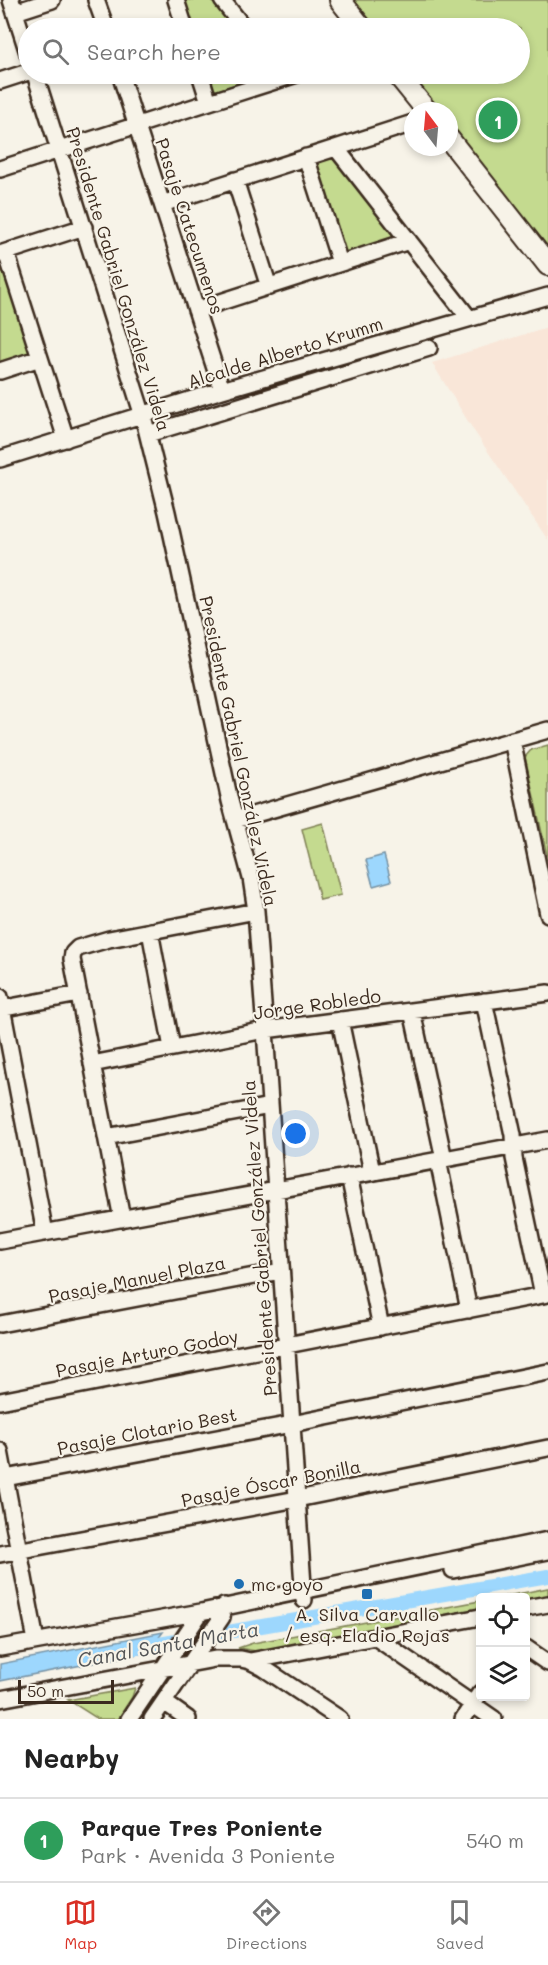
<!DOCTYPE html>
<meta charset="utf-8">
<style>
:root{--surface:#fff;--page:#f6f6f6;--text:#222;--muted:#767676;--line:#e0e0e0;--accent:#d93025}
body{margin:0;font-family:Mali,sans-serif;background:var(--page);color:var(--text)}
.controls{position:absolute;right:18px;bottom:18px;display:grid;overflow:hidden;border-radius:6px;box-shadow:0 3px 9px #0003}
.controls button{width:54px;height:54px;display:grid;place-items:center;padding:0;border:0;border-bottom:2px solid var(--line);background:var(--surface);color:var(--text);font:30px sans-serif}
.compass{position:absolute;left:404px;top:102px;width:54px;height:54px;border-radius:50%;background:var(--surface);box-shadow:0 3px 9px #0003;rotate:344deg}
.scale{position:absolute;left:18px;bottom:15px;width:96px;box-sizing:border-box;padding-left:6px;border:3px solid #3b2a1e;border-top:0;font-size:16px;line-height:21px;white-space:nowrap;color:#3b2a1e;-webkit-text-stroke:4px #f7f3e8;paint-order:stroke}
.you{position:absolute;left:296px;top:1134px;width:21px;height:21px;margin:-15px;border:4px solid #fff;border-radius:50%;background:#1a73e8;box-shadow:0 0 0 9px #1a73e833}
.badge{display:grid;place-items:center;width:39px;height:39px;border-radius:50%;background:var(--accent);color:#fff;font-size:20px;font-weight:700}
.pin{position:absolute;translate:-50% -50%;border:3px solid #fff;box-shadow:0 2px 6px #0006}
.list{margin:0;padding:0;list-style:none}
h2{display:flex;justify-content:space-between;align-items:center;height:78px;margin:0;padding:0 24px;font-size:26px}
h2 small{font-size:20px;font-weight:400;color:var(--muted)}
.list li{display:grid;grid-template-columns:39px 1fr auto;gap:18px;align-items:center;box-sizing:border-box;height:84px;padding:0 24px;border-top:2px solid var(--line)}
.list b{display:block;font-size:22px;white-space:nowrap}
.list p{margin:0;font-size:20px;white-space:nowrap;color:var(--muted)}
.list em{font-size:20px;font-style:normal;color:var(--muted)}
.icon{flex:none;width:33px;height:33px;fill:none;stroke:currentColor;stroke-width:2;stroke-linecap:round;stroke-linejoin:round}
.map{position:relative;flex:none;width:548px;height:1719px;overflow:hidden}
.search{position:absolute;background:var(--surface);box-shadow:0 3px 9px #0003;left:18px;right:18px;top:18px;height:66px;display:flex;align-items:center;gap:15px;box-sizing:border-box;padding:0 21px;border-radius:33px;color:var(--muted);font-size:22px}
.sheet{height:162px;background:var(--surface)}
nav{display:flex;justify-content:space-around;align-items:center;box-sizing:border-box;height:84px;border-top:2px solid var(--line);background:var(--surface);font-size:16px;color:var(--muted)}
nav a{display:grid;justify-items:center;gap:3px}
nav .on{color:var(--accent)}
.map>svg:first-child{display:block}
</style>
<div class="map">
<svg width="548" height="1719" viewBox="0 0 548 1719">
<rect width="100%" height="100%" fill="#f7f3e8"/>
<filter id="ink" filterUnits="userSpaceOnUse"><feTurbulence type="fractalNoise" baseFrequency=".0167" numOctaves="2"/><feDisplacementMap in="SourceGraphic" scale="12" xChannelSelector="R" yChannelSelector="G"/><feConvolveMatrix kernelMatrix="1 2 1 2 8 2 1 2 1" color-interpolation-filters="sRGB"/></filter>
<g filter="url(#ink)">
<path fill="#f9e6d8" d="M548,327V540L474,431L432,363Z"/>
<path fill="#c4da8f" stroke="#808256" stroke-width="1.5" d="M180,0H214L236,28H190Z
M349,0H548V254L449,128V111H436L406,74H520V28H371Z
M205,74H267L212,92Z
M331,154L399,239L344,257L313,160Z
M0,258L35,352L0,367Z
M548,745V860L525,757L531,750Z
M323,823L341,895L320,900L302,829Z
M548,1588V1601L526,1605V1598H497Z
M480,1601V1613L268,1653L238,1648L253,1643Z
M135,1688L132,1697L118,1719H98L68,1700Z"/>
<path fill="#9dd7fd" stroke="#7692a4" stroke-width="1.5" d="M384,855L391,881L373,886L366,860Z
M163,1632L148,1652L0,1681V1664Z"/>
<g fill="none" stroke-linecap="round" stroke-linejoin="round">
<path stroke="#9dd7fd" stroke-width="14" d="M136,1648L548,1576"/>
<g stroke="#3b2a1e" stroke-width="20">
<path id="minor" d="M11,0L28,53
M96,0L106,28
M176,0L185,28
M222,0L244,28
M15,12L52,0
M35,74L143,416L167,512L230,801L251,878L256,911L265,1030L304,1600
M120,74L222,390
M200,74L209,102
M0,81L28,72
M336,148L469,318
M306,157L340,263
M0,169L297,74
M235,180L269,287
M162,204L413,123
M6,252L66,439
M0,254L84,227
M196,310L409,241
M0,371L40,358
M148,434L429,348
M0,459L222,390L548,296
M512,740L548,914
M235,820L548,730
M150,931L172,1048
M0,997L45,1233
M484,1001L513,1135L514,1158L543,1295
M0,1009L79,994
M412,1011L444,1159
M340,1020L372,1172
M92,1064L265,1030L548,993
M106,1137L270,1106
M438,1160L469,1310
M349,1176L381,1327
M122,1219L72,959L73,953L78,948L109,939L256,911
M0,1241L548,1140
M0,1324L281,1271
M0,1401L548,1294
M0,1451L36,1641
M0,1479L292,1424L548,1372
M0,1554L297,1499L548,1448
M453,1570L548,1551
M526,1608L548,1604
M375,1637L494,1719
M0,1648L201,1612L548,1540
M526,1648L548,1663
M250,1661L262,1667L340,1719
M0,1699L215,1659H241L250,1661L480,1617
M164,1702L188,1719
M129,1719L201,1612
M152,1719L222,1617L224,1606
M463,1719L480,1693"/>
</g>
<g stroke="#3b2a1e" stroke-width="24">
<path id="major" d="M340,0L362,28
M397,74L427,111
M449,139L548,265"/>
</g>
<use href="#minor" stroke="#f7f3e8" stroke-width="15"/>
<use href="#major" stroke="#f7f3e8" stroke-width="20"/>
</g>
</g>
<g fill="#1f6fb2" stroke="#f7f3e8" stroke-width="2">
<circle cx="239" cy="1584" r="6"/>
<rect x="361" y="1588" width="12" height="12" rx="3"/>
</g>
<g text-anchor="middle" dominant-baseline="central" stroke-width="4.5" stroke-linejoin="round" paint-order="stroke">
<g font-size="18" fill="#3b2a1e" stroke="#f7f3e8">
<text transform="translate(190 226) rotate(72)">Pasaje Catecumenos</text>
<text transform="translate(119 279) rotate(73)">Presidente Gabriel González Videla</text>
<text transform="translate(285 352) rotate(-17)">Alcalde Alberto Krumm</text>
<text transform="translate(239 751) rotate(78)">Presidente Gabriel González Videla</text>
<text transform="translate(317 1004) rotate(-8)">Jorge Robledo</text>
<text transform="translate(259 1238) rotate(-94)">Presidente Gabriel González Videla</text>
<text transform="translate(137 1279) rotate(-11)">Pasaje Manuel Plaza</text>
<text transform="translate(147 1353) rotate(-11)">Pasaje Arturo Godoy</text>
<text transform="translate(147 1431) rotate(-11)">Pasaje Clotario Best</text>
<text transform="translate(271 1483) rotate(-11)">Pasaje Óscar Bonilla</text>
</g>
<g font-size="18" fill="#3b2a1e" stroke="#f7f3e8" text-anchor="start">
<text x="251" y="1584">mc goyo</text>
<text x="367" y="1614" text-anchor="middle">A. Silva Carvallo<tspan x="367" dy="21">/ esq. Eladio Rojas</tspan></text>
</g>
<g font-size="20" font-style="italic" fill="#545556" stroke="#f7f3e8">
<text transform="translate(168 1644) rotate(-10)">Canal Santa Marta</text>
</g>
</g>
</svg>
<div class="controls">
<button><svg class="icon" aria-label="locate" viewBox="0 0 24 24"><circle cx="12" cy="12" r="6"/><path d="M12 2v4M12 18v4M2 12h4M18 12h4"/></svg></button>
<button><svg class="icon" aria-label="layers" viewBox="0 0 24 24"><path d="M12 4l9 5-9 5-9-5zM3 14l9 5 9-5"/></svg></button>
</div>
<svg class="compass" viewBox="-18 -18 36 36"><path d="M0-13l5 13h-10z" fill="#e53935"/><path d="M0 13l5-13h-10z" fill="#767676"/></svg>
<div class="scale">50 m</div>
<div class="you"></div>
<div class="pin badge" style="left:498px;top:120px;background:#2e9e5b">1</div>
<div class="search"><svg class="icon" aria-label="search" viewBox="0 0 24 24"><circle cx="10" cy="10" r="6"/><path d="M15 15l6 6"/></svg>Search here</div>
</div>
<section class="sheet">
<h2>Nearby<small></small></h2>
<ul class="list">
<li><span class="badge" style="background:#2e9e5b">1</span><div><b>Parque Tres Poniente</b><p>Park · Avenida 3 Poniente</p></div><em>540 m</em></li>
</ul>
</section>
<nav>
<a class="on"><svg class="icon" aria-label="map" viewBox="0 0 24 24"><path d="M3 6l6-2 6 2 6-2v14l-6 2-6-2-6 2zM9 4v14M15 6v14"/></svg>Map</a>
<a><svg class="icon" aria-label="directions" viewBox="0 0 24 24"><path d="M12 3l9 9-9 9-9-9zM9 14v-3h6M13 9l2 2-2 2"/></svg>Directions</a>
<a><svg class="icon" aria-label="saved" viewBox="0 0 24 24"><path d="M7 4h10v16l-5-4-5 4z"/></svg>Saved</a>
</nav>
